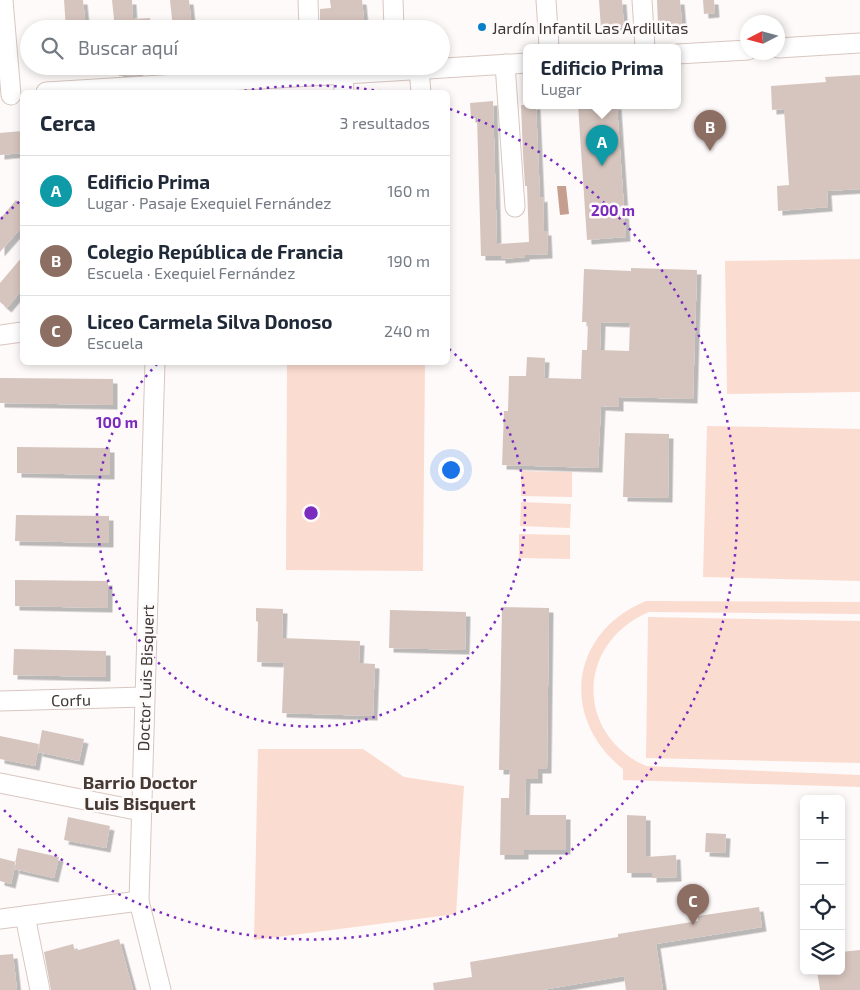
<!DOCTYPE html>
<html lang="es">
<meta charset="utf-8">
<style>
:root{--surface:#fff;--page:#f6f6f7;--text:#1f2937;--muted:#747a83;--line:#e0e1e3;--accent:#7c3aed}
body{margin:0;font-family:"Exo 2",sans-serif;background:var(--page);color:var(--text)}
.controls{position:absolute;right:15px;bottom:15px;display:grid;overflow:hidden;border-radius:8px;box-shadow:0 2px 8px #0003}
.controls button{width:45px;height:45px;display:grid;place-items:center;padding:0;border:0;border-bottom:1px solid var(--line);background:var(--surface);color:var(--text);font:25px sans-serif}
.compass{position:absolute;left:740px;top:15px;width:45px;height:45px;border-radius:50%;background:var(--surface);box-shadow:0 2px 8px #0003;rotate:264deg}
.you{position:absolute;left:450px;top:469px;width:18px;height:18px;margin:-12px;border:4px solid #fff;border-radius:50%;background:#1a73e8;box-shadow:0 0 0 8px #1a73e833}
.badge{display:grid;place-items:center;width:32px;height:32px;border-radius:50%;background:var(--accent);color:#fff;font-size:16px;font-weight:700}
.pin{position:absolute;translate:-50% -41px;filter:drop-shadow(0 1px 2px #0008)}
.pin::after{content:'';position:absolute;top:26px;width:18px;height:15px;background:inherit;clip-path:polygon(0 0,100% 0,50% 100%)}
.popup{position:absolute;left:523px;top:44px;width:158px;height:65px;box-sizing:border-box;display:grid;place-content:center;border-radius:8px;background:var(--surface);filter:drop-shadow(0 1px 4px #0005);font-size:16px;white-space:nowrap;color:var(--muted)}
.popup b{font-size:19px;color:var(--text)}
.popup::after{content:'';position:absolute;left:50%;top:100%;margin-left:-10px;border:10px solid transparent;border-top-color:var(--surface)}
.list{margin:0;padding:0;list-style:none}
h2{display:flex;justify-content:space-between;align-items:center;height:65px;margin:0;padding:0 20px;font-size:21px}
h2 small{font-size:16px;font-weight:400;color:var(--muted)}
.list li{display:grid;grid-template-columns:32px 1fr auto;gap:15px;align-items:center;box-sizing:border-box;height:70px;padding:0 20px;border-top:1px solid var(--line)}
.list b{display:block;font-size:19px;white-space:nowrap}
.list p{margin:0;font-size:16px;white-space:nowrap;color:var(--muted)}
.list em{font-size:16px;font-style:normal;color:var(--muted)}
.icon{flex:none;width:28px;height:28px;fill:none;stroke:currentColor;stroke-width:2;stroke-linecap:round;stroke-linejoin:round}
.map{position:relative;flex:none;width:860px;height:990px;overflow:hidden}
.search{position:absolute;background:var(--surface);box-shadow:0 2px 8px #0003;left:20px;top:20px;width:430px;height:55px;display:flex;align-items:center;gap:12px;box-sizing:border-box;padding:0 18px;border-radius:28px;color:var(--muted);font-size:19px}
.panel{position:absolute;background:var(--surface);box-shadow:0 2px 8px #0003;left:20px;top:90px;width:430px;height:275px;border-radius:8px}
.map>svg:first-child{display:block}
</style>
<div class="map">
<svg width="860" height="990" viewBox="0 0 860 990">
<defs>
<filter id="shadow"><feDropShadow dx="4.5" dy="4.5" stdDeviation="0" flood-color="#0004"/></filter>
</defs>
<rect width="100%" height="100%" fill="#fefaf9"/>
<path fill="#fbdcd0" d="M860,259V392L727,394L725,261Z
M287,363H425L423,571L286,570Z
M707,426L860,429V581L703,577Z
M521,471L572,472V497L521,496Z
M521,502L571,504L570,528L520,526Z
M519,534L570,535V559L519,558Z
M646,601L860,602V614L649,612C576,643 575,734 646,766L860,775V787L623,780V769C559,718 570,632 646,601Z
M648,617L860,621V763L646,758Z
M258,749H363L404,777L464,786L456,914L254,940Z"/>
<path fill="#c69e8f" d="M557,186H566L569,214L560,215Z"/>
<path fill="#d6c5be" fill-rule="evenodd" filter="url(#shadow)" d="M64,0H83L86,29H66Z
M112,0H132L133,19L150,18L151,29H115Z
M170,0H189L192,29H173Z
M330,0H362L365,29H320V9L331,8Z
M599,0H622L624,27L601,29Z
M657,0H680L682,23L658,25Z
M703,0H714L715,13L704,14Z
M118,66H138L139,75L119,76Z
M860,75V189L827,191L828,207L778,211L777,186L789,185L784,109L772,110L771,86L826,82L825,77Z
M493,101L497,244L529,242L527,186H525L523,155L521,105H536L540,198L543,197L544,231H547L548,254L525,255V257L501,259V256H481L477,118H471L470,103Z
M578,105H617L626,237L587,240Z
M22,131V153L0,155V133Z
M16,200L22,206V227L0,252V219Z
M22,257V290L7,308L0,302V283Z
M631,268L697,270L693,399L619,397V407L601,406L598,468L502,465L504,411H508L509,376H526L527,357L545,358L544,378L581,379L582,350H587L588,322H582L584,269L631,271ZM601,322L630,323L629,351L600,350Z
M0,378L113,379V405L0,403Z
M625,433L669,434L668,498L623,497Z
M17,447L110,448V475L17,473Z
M16,515L109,516V543L15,541Z
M15,580L108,581V608L15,606Z
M502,607L549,608L547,769H538V779H526L525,815H566V850H524V855H500L501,798H509L510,770H499Z
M256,608L283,609L282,638L360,641L359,663L375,664L373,716L282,713L284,663L257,662L258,622L256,621Z
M390,610L466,612L465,650L389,648Z
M14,649L106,651V677L13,675Z
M42,730L84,739L79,761L38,752Z
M0,736L39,744L35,766L0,759Z
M627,815L646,816V857L676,855L677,877L652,878V873H627Z
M68,817L110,826L106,848L64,840Z
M706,833L726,834L725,853L705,852Z
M18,848L59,857L54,878L14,869Z
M0,858L16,862L11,884L0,881Z
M759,907L762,927L656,944L663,990H626L624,976L542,990H434L433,983L472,977L470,962L618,937V934L698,921V916Z
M119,939L133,990H51L44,952L73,944L75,951Z
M860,950V990H820L817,971H841V952Z
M13,954L17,990H0V955Z"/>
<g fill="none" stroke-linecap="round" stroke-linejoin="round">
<g stroke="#d8c7c0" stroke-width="21">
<g id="minor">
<path d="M3,0L11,95"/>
<path d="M308,0L309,29"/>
<path d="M393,0L394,29"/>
<path d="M546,0L549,47"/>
<path d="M642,0L645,47"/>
<path d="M778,48L860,43"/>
<path d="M677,54L748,50"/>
<path d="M505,64L515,207"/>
<path d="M419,70L421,92"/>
<path d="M343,74L344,92"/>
<path d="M46,92L527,63"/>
<path d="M0,335L22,332"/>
<path d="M155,362L139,901L161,990"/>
<path id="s1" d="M0,701L144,697"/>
<path d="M0,783L141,811"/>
<path d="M25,916L40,990"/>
<path d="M0,919L139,901"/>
</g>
</g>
<use href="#minor" stroke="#fff" stroke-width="19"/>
</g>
<g fill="none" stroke="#7b2cbf" stroke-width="2.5" stroke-dasharray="2.5 5">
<path d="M449 349A214 214 0 1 1 158 363"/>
<path d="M1 219A427 427 0 0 1 20 201M237 92A427 427 0 0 1 385 92M450 109A427 427 0 1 1 1 807"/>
</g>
<circle fill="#0780c9" stroke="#fefaf9" stroke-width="2" cx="482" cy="27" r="5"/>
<g text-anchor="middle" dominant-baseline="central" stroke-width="5" stroke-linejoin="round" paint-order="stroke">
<g font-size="16" fill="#3c3533" stroke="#fefaf9" text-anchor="start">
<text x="492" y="27">Jardín Infantil Las Ardillitas</text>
</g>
<g font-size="16" fill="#3c3533" stroke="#fefaf9">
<text transform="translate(145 678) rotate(-88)">Doctor Luis Bisquert</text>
<text stroke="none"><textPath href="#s1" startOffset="71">Corfu</textPath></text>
</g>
<g font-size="18" font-weight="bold" fill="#463934" stroke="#fefaf9">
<text x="140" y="782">Barrio Doctor<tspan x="140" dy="21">Luis Bisquert</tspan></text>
</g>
</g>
<circle cx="311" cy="513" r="8" fill="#7b2cbf" stroke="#fefaf9" stroke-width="2.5"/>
<g font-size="15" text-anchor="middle" font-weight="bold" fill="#7b2cbf" stroke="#fefaf9" stroke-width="5" stroke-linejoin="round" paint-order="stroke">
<text x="613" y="216">200 m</text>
<text x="117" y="428">100 m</text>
</g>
</svg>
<div class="controls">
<button>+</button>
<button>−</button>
<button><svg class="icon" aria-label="locate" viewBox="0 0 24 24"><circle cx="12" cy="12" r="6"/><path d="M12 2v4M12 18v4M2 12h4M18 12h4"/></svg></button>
<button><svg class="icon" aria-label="layers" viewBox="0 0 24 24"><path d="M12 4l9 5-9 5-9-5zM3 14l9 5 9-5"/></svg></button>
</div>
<svg class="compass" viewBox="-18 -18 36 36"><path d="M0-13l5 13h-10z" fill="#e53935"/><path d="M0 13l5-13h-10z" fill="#747a83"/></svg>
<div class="you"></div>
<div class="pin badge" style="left:602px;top:166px;background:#0f9aa8">A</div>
<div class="popup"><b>Edificio Prima</b>Lugar</div>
<div class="pin badge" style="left:710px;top:151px;background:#8d6e63">B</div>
<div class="pin badge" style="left:693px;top:925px;background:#8d6e63">C</div>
<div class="search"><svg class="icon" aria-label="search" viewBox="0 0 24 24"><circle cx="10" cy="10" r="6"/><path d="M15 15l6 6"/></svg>Buscar aquí</div>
<section class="panel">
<h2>Cerca<small>3 resultados</small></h2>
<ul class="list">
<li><span class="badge" style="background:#0f9aa8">A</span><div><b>Edificio Prima</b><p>Lugar · Pasaje Exequiel Fernández</p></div><em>160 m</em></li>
<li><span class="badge" style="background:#8d6e63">B</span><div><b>Colegio República de Francia</b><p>Escuela · Exequiel Fernández</p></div><em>190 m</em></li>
<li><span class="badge" style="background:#8d6e63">C</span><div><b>Liceo Carmela Silva Donoso</b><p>Escuela</p></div><em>240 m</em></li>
</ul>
</section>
</div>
